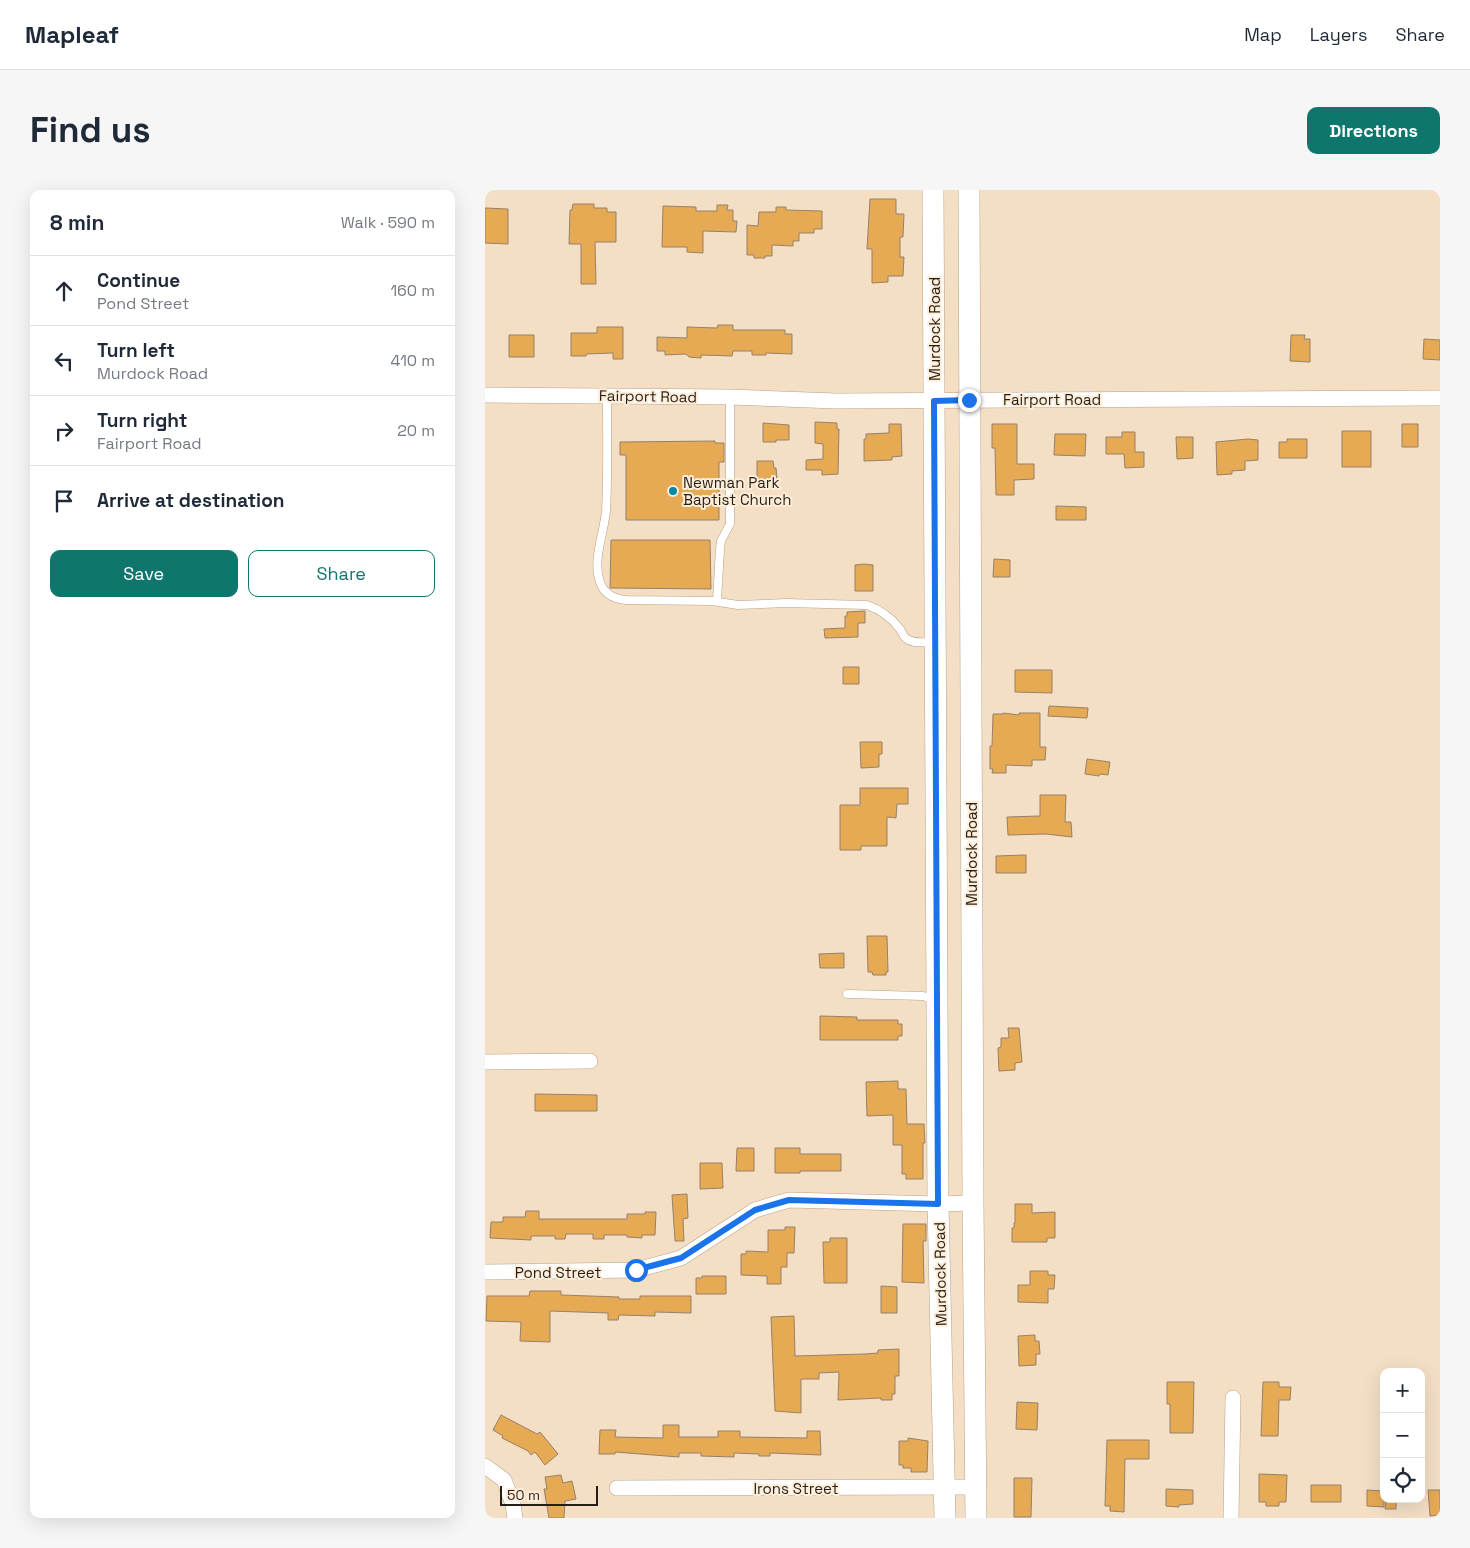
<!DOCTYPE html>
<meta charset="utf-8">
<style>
:root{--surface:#fff;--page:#f6f6f7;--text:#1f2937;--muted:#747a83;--line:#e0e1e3;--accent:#0f766e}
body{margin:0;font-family:"Space Grotesk",sans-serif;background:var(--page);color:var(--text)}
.controls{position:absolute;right:15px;bottom:15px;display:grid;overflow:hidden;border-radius:10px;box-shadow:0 5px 20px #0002}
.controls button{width:45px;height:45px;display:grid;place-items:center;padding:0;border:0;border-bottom:1px solid var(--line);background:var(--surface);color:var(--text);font:25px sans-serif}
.scale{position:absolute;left:15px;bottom:12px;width:98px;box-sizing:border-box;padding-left:5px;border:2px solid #261e15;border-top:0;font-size:14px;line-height:18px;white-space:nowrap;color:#261e15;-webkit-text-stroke:4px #feedd8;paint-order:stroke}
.stop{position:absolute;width:15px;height:15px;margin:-11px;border:4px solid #1a73e8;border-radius:50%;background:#fff}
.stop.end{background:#1a73e8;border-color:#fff;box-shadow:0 1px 5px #0008}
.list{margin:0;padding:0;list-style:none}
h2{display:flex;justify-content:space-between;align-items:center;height:65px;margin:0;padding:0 20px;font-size:21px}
h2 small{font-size:16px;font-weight:400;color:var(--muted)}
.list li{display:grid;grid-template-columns:32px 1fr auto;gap:15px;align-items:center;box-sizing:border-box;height:70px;padding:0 20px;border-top:1px solid var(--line)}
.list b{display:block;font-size:19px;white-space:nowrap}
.list p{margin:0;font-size:16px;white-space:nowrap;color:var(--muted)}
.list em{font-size:16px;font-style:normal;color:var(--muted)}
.actions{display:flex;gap:10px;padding:15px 20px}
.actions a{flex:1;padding:11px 0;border:1px solid var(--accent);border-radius:10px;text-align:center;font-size:18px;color:var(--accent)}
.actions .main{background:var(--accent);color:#fff}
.icon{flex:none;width:28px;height:28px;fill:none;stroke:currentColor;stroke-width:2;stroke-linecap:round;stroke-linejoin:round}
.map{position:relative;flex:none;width:955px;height:1328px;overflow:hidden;border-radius:10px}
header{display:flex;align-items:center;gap:30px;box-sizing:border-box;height:70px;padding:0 25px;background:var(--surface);border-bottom:1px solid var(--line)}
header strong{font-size:24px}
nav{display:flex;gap:28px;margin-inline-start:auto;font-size:18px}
.intro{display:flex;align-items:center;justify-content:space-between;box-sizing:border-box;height:120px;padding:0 30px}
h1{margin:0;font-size:35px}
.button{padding:12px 22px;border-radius:10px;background:var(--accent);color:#fff;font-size:18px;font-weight:700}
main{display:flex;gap:30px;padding:0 30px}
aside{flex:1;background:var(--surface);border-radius:10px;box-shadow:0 5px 20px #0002}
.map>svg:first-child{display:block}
</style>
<header>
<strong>Mapleaf</strong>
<nav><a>Map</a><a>Layers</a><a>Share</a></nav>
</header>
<div class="intro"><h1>Find us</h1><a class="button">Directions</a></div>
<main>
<aside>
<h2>8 min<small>Walk · 590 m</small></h2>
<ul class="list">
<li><svg class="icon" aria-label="ahead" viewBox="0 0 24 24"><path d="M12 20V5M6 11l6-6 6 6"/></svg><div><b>Continue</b><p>Pond Street</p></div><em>160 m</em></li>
<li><svg class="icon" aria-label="left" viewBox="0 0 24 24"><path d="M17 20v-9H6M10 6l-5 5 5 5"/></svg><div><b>Turn left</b><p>Murdock Road</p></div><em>410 m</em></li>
<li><svg class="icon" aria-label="right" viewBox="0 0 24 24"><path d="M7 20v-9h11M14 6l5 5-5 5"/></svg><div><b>Turn right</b><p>Fairport Road</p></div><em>20 m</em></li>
<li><svg class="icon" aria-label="arrive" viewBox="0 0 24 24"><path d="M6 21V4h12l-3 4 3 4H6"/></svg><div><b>Arrive at destination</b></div></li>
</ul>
<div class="actions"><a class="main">Save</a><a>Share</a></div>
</aside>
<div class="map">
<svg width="955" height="1328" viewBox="0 0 955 1328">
<rect width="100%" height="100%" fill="#f4dfc5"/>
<path fill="#e6a954" stroke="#95826a" d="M385,9H411V24H419L418,47H415V67H419L418,86H403V92L387,93V59H382Z
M88,14H109V18H122V22H131V52H110L111,94H96V54H84L85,20H87Z
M232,15H243L242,20H248V31H252L251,42L218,41V63L202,62V57H177L178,16L211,17V21H232Z
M291,17H301V20L337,21V39H329V43H314V51H308V56L287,55V66H280V68H269V65H262V35L273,36L274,22H291Z
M0,18L23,19V54L0,53Z
M233,135H248V140H300V144H307V164L281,163V165H267V161H248L247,166L216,165V168L204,167L201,164L180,165V161H172V147L202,148V137L232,138Z
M112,137H138V169H128V163L101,164V166H86V143H112Z
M24,145H49V167H24Z
M806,145H820L819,149H825V172L805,171Z
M939,149L955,150V170L938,169Z
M330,232L352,233V239H354L353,284L337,285V280H321V270L338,269V254L330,253Z
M278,233L304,235V250H291V252H278Z
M404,234H416L417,266L407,267V270L379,271V249H381V244L404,243Z
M507,234H532V274H549V289L529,290V305H511L510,258H507Z
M917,234H933V257H917Z
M857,241H886V277H857Z
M637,242H650V262H659V277L640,278L639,264H621V247H637Z
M570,244H601L600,266L569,265Z
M691,247H708V268L692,269Z
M763,249L773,250V270L760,271V280L747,281V284L732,285L731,252Z
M802,249H822V268H794V252H802Z
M230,251V253H239V272H234V330H141V265H135V252Z
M272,271H288L289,278H291L292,288L272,289Z
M571,316L601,317V330H571Z
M126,350H225L226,399L125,398Z
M509,369L525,370V387H508Z
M379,374L388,375V401H370V375Z
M380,421V433H373V447L340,448L339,439L360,438V426H362V422Z
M358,477H374V494H358Z
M530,480H567V503L530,502Z
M564,516L603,518L602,528L563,526Z
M518,523L534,525V523H555V557H561L560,570H547V576L521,575V583H507L508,579H505V556H507L508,524H518Z
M375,552H397V564H394V577L376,578Z
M602,569L625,572L623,585L615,584L614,586L600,584Z
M375,598H423V614H412L411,628L402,627V656H376V660H355V615H375Z
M555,605H581L580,632H586L587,647L561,644L523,645L522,627L555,626Z
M541,665V683H511V666Z
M382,746H402L403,782H401V785H388L387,782H383Z
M359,763V778H335L334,764Z
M335,826L372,827V830H413V834H417V846H413V850H335Z
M523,838H534L537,872L530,873V880L514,881L513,858L516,857V848H524Z
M413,891V899H421L422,934H439L440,953H438V989H421V984H417V955H408V925L382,926L381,892Z
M50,904L112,905V921H50Z
M252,958H269V981H251Z
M290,958H315V964H356V981H315V983H290Z
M215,973H237L238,998L215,999Z
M202,1004L203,1028L198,1029L199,1051H190L187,1005Z
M530,1014H547V1023L570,1022V1048H562V1052H527V1038H529V1033H530Z
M41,1021H54V1029H142V1024H160V1022H171L170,1045H157V1048L142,1047V1045H119V1049H108V1044H81L80,1049H70V1046H46V1050L5,1048L6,1032H18V1027H40Z
M418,1034H441V1051H438L439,1093L417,1092Z
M300,1037H310L309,1063H302V1077H296V1094H282V1086L256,1085V1064H261V1061L283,1062V1040H300Z
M345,1048H362V1093H339L338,1052H345Z
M545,1081H563V1085H570L569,1099H563V1113L533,1112V1095H545Z
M217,1086H241V1104H211V1088H217Z
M396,1096L412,1097V1123H396Z
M45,1101H76V1105L134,1107V1109H155V1106H206V1123L170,1122V1126L134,1125L133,1130H123V1123L65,1121V1152L35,1151L36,1132L1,1131L2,1106H44Z
M309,1126L310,1166L380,1164L393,1163V1160L414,1159V1186H410V1204H407V1210H396V1208L353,1210L354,1182L334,1183V1189H316V1223L290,1221L286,1127Z
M550,1145V1151H554L555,1164H551V1175L534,1176L533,1146Z
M682,1192H709L708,1243H685V1214H682Z
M778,1192H794V1197H806L805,1210H794L793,1246H776Z
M532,1212L553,1213L552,1240L531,1239Z
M16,1225L52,1244L55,1242L73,1264L60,1275L50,1262L46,1265L43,1261L17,1248L18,1246L8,1240Z
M178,1235H194V1247H233V1241H255V1247L322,1248V1241H335L336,1265L285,1263V1266H274V1264L249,1263V1267L216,1266V1263H194V1267L130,1262V1264H114L115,1240H131L130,1247L178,1248Z
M423,1248L443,1251L442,1282H426V1278H418V1275H414V1251H423Z
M622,1250H664V1269H640L639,1322L625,1321V1316H620Z
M774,1284L802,1285L801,1312H794V1316H781V1312H774Z
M76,1285L78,1293L87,1291L91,1309L80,1311L79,1328H64L59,1299H62L60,1287Z
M529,1288H547L546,1327H529Z
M826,1295H856V1312H826Z
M681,1299L708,1300V1314L694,1315V1317L681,1316Z
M882,1300L899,1301V1317L882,1316Z
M943,1300H955V1325L945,1326Z
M901,1309H911V1319H900Z"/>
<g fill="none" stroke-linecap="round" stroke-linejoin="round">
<g stroke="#b6a289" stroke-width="9">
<path id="lane" d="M122,206C122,244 123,283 121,321C119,343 107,371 115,392C119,404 129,409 141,410L227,411L253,415L301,413L382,415C396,420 406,427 415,439C417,442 418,447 422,449C429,454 441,452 450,452
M232,411L235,359L236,351L245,334V207
M362,804L438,806L450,810"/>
</g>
<g stroke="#b6a289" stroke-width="16">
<path id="street" d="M0,205L245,207L351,211L955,208
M0,872L105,871
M0,1082L151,1080L196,1068L270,1020L304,1010L453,1014L488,1013
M0,1276L19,1290L28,1314L30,1328
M132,1298L491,1297
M746,1328L748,1208"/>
</g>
<g stroke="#b6a289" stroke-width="22">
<path id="secondary" d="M448,0L453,1014L460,1328
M484,0L488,1013L491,1328"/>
</g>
<use href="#lane" stroke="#fff" stroke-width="8"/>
<use href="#street" stroke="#fff" stroke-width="15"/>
<use href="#secondary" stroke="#fff" stroke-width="21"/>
</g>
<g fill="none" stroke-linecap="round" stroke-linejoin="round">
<path stroke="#1a73e8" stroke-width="6" d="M151,1080L196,1068L270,1020L304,1010L453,1014L449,211L484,210"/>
</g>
<circle fill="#0189a9" stroke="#feedd8" stroke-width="2" cx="188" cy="301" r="5"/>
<g text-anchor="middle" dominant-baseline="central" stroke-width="4" stroke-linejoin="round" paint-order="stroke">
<g font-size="15" fill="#261e15" stroke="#feedd8">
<text transform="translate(449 139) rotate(-90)">Murdock Road</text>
<text transform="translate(163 206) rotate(1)">Fairport Road</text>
<text x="567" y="209">Fairport Road</text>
<text transform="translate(486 664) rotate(-90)">Murdock Road</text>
<text x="73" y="1082">Pond Street</text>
<text transform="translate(455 1084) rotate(-91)">Murdock Road</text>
<text x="311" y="1298">Irons Street</text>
</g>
<g font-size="15" fill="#261e15" stroke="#feedd8" text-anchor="start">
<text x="198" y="292">Newman Park<tspan x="198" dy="17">Baptist Church</tspan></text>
</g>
</g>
</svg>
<div class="controls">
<button>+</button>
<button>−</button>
<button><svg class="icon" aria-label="locate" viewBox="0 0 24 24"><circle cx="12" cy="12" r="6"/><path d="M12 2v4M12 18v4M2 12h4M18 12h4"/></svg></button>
</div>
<div class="scale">50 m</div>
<div class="stop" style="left:151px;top:1080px"></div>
<div class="stop end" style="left:484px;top:210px"></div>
</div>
</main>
